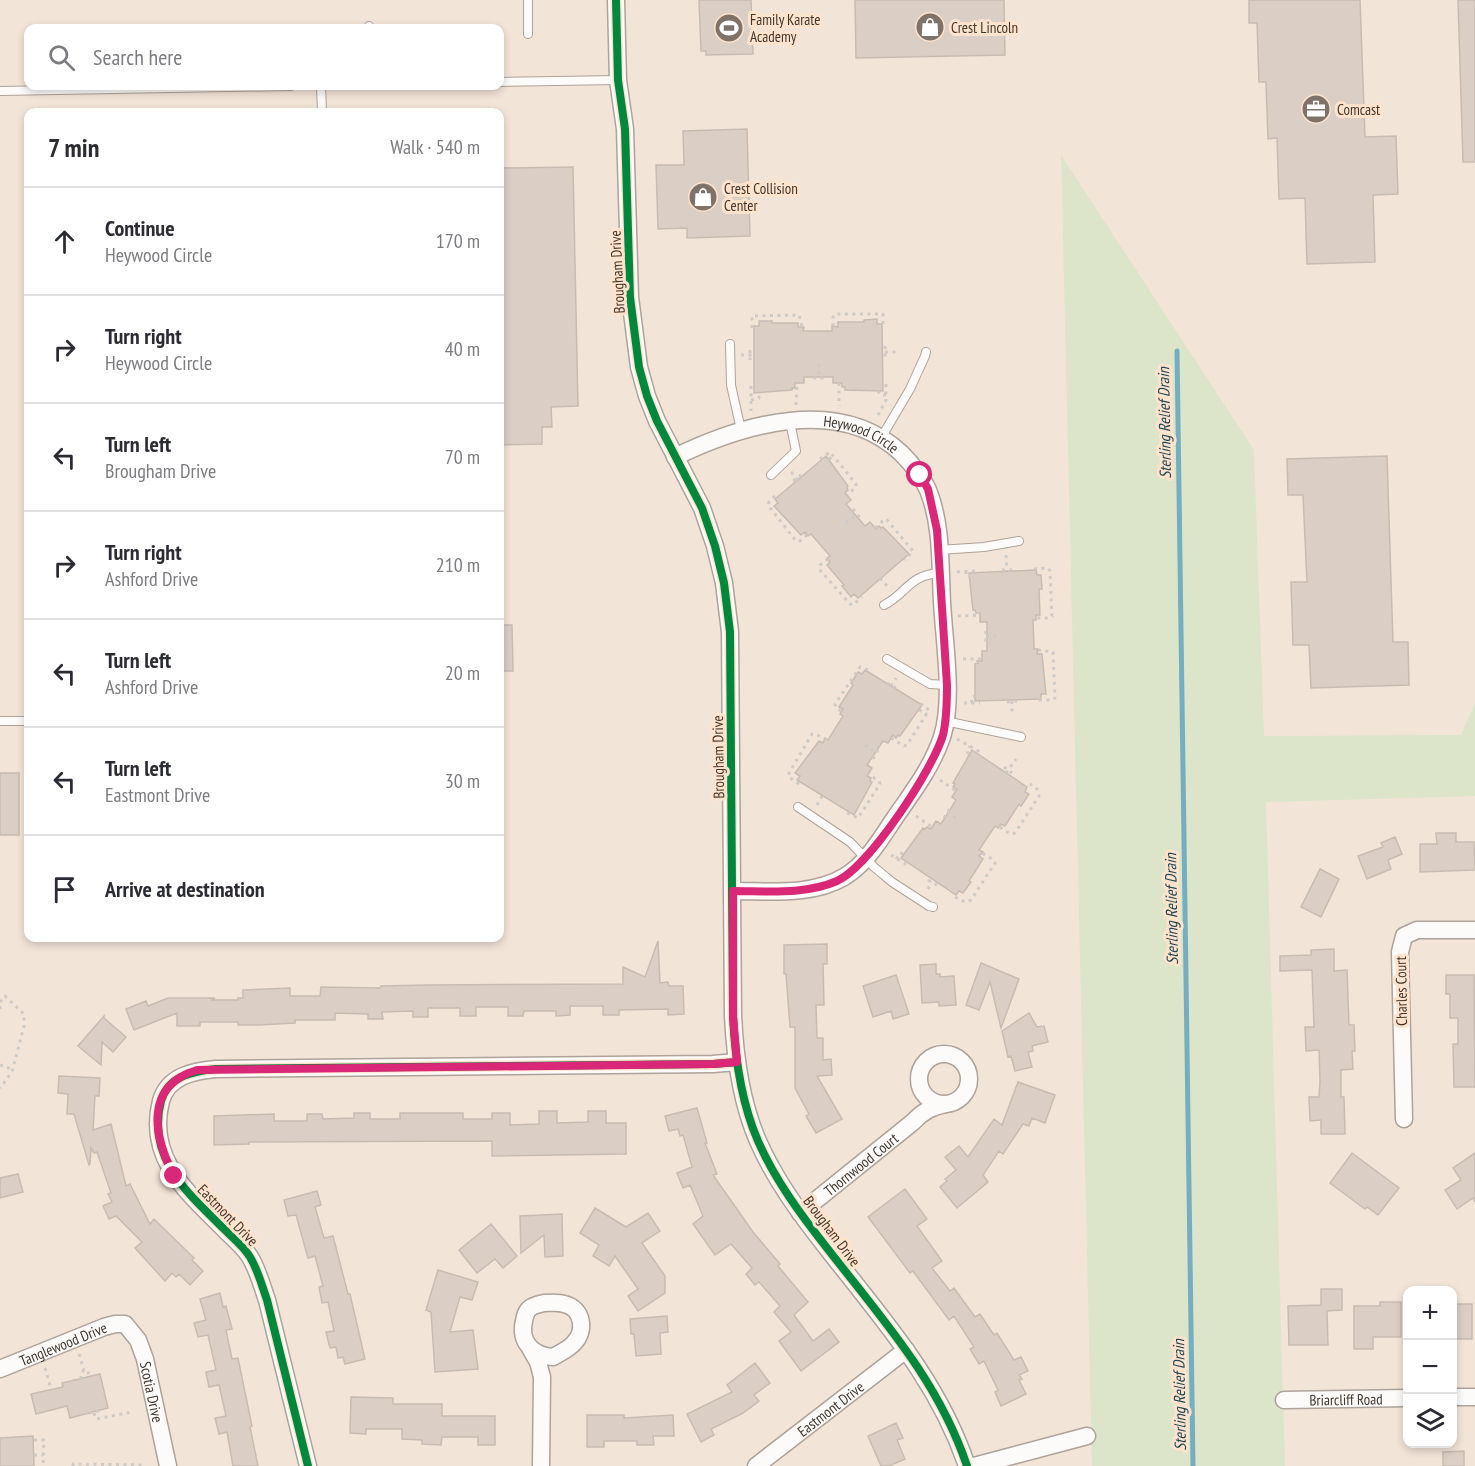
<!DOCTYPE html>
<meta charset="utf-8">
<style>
:root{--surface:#fff;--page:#f7f7f7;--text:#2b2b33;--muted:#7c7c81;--line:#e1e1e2}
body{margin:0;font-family:"PT Sans Narrow",sans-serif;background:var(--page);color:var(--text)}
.controls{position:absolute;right:18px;bottom:18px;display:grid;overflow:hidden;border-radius:12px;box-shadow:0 3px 9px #0003}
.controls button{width:54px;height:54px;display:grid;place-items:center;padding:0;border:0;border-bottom:2px solid var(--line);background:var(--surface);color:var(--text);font:30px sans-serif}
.stop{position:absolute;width:18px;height:18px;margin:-14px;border:4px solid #db2777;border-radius:50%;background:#fff}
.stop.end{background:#db2777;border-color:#fff;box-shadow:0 2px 6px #0008}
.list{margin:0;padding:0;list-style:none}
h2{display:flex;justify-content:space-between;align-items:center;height:78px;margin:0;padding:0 24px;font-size:26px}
h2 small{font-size:20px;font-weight:400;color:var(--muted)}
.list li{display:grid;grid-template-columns:39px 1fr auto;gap:18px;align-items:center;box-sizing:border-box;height:108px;padding:0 24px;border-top:2px solid var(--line)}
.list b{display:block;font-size:22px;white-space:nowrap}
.list p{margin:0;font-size:20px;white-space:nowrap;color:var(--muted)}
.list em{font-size:20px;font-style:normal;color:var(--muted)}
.icon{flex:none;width:33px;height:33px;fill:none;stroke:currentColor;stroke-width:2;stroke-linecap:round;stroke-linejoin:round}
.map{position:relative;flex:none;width:1475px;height:1466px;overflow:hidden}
.search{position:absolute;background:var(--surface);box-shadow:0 3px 9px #0003;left:24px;top:24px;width:480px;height:66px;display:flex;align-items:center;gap:15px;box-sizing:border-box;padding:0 21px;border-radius:12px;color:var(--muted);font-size:22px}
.panel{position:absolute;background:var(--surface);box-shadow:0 3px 9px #0003;left:24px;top:108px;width:480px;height:834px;border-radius:12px}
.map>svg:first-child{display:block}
</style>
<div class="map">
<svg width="1475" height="1466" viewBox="0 0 1475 1466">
<rect width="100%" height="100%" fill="#f3e4d8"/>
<path fill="#dce5c9" d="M1061,155L1254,450L1264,736L1461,735L1475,703V796L1266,802L1285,1466H1092Z"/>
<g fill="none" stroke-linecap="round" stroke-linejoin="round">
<path stroke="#74aec0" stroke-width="5" d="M1177,351L1193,1466"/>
</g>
<path fill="#dacec5" stroke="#c8bcb2" stroke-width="1.5" d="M699,0H751L753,54L706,55V51H701Z
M855,0H1004L1005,55L856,58Z
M1249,0H1360L1365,137L1396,136L1398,194L1373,195L1375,262L1307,264L1305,198L1279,199L1277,138L1268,139L1266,82H1259L1257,23H1249Z
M1458,0H1475V162H1463Z
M747,129L750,236L687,238V228L658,229L656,165H684L683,131Z
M573,167L578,406L551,407L552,427H542V444L500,445V168Z
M877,319V324H882L883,391L845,390V387H842V383H833V377H804V383H795V388H792V390L754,393V326H759V321H772V323H798V327H804L803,331H832V326L838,327V322H864V320Z
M826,456L848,486L847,488L848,490L845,493L851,500L846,504L865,526L870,522L876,529L879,526L881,528L883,527L909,554L858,598L854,594L851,597L842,586L844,585L827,565L830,562L827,558L830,556L811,534L808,536L805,532L801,535L774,506L778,503L775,499Z
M1387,456L1393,642H1408L1409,685L1311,688L1309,645H1293L1291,582H1307L1303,495H1288L1287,459Z
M1036,570L1037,575H1041L1042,589H1039L1040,615H1036V620H1033L1034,649H1038L1037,654H1042L1046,694H1041V699L975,701V664L978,663L977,661H982V651H987V622H980V613H976L975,610H973L969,573Z
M500,625H512L513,671H500Z
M865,670L922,705L900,736L898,735L896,738L893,735L888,743L883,741L867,765L872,768L867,776L871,778L870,781L872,782L854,815L797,780L800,776L795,773L819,741L823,743L825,738L828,740L843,716L840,714L843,709L839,707L853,685L851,683L858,672L862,674Z
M972,750L1027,787L1025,792L1029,794L1021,806L1019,804L1005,826L1001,824L998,828L995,826L979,850L983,852L979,856L983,859L969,881L971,882L963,893L959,891L956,895L901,858L923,828L925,829L927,827L931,829L936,821L941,824L948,813L956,800L952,797L957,789L953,787L955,784L953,783Z
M0,773H19V835H0Z
M1436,833H1456V842H1474L1475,870L1420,872V844H1437Z
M1395,837L1402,854L1388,860L1391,869L1367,879L1358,856L1383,847L1381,843Z
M1320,869L1339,879L1321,917L1301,907Z
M658,941L660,983L668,982L669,986H683L684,1014L668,1015V1009L619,1010V1015H603V1006H570V1015L556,1016V1011H524L523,1016H508V1007H476V1016H460V1008H428V1017H413V1011L382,1012L383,1019H368V1014L335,1013V1020H295V1023L259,1025H238V1022H200V1026H177V1013L134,1030L126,1009L146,1001L148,1006L168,998H215L211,1000H238V998H243V990L290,988V996H320L321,987L380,988L381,986L427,985L623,984V967L645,977Z
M827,944V964H823L824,1005H816L817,1038H823V1060L831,1059L832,1075L817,1076L842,1119L816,1133L806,1116L809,1114L795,1088V1027H790L786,974H784V945Z
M1334,949V971L1347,970L1349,1025H1354L1355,1051H1352L1353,1069L1341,1070V1097H1344L1345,1134H1321V1120L1310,1121L1309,1097H1319L1320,1081L1319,1050L1306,1051L1305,1027H1314L1312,970L1280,971V956L1311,955V950Z
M981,963L1019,979L1001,1028L990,982L979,1010L966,1005Z
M936,964V974H940V977L954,976L956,1005L939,1006V1002L922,1003L920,965Z
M896,975L909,1014L893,1019L891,1011L873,1017L863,986Z
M1446,975H1474L1475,1087H1454L1453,1044H1458V1018H1450V994H1446Z
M1029,1013L1037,1027L1044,1026L1048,1042L1032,1046L1033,1051L1028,1052L1032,1067L1015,1071L1011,1056L1008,1057L1002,1031Z
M104,1016V1018L126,1037L113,1052L102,1042L101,1065L78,1046Z
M59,1076L100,1078L99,1096H95L93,1130L111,1124L126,1186L130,1184L150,1224L154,1219L194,1258L192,1260L203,1271L190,1285L179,1274L176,1277L172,1273L165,1281L135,1248L142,1242L116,1216L109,1219L103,1206L112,1202L108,1194L111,1193L97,1152L94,1153L91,1148L90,1164L89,1165L74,1114H67L68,1094L58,1093Z
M1018,1082L1055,1095L1045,1123L1032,1118L1029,1126L1023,1124L1003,1154L999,1151L983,1175L988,1182L957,1208L940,1187L947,1181L945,1179L956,1170L945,1157L959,1146L968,1157L994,1119L1002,1125Z
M697,1108L707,1143H705L717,1174L713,1175L753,1232L780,1264L778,1266L808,1302L794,1315L813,1341L829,1329L839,1342L801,1371L779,1341L791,1332L774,1312L780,1306L759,1282L755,1285L746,1274L752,1268L731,1244L715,1255L693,1224L703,1216L690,1185L683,1188L677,1173L692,1167L683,1135L680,1136L678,1129L669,1131L665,1116Z
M539,1111H557V1123L588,1122V1111H606V1123H626V1154L492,1156V1141L249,1142V1144L214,1145V1116L274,1114V1121H307V1114H322L323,1119L354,1118V1113H370V1119H400V1113H463V1119H492V1113H510V1125L539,1124Z
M1352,1153L1399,1188L1378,1215L1367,1207L1365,1209L1330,1183Z
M1475,1153V1202L1473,1198L1457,1209L1445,1190L1461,1180L1453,1168Z
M18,1174L23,1192L0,1198V1178Z
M905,1189L927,1219L917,1226L942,1261L932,1268L950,1291L954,1288L975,1317L980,1314L994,1335L997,1333L1014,1360L1021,1357L1028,1371L1019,1375L1022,1379L1019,1380L1026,1394L1001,1406L995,1392L998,1390L984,1361L979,1364L970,1349L974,1347L954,1316L949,1320L913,1271L910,1273L868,1217Z
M317,1191L321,1205L315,1207L324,1238L333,1236L348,1294H350L365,1359L345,1364L343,1357L338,1358L336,1347L330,1348L326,1332L334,1331L328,1302L322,1303L319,1287L323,1286L315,1256L308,1258L296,1215L288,1216L284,1200Z
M595,1208L626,1227L648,1213L660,1231L642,1243L665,1276V1293L638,1311L628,1296L638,1289L615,1256L609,1266L593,1256L599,1245L580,1233Z
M562,1214L563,1256L545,1257L544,1235L521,1253L520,1216Z
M491,1224L517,1256L503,1268L495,1259L477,1273L459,1250Z
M438,1270L478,1282L472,1300L460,1297L450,1332L473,1330L478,1369L435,1372L431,1312L426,1310Z
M1321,1289H1342V1310L1327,1311L1328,1345H1289L1288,1306L1321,1305Z
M220,1293L223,1307L226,1306L232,1329L226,1330L232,1359L238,1358L252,1426L250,1427L258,1466H233L227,1432L219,1434L215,1418L226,1416L219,1385L209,1387L206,1372L216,1370L208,1335L198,1337L194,1323L206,1320L200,1299Z
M1380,1302H1401V1337H1373V1349H1354V1306H1380Z
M1452,1304H1472V1339H1452Z
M667,1316L668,1332L660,1333L661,1354L636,1356L634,1334H631L630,1319Z
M755,1363L770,1383L754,1395L759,1401L743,1413L711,1429L714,1435L701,1442L687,1414L732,1392L727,1385Z
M100,1374L108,1408L70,1418L67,1406L36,1414L31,1394L63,1387L62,1383Z
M351,1397L393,1398V1404H442V1416H495V1445H478V1437H442L441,1445L422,1444V1440L402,1439V1429H366V1434L350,1433Z
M587,1415H624V1418L673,1415L674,1436H653L654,1445H637V1441H604V1447H587Z
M896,1423L903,1438L897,1440L905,1459L889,1466H881L868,1436Z
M33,1436L34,1466H0V1438Z
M1464,1451V1466H1443V1452Z"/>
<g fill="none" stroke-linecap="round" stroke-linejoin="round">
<g stroke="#aea299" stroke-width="10">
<path id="service" d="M528,0V34
M369,26V28
M500,82L618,80
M321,86L322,112
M0,91L291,86
M730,344L731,385L741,430
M881,438L910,389L925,356L926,352
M771,475L796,451L790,422
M939,550L984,547L1019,541
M884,605C907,594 908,575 940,573
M887,659L930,684L947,685
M0,721H28
M945,721L1021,737
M798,807L850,842L874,867L892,882L929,906L933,907"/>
</g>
<g stroke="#aea299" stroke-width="19">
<g id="minor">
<path d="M616,0L618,80L625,129L630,297L639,367L647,396L657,421L702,508L715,546L724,583L730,632L733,1016C735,1058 741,1102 758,1141C775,1180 801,1215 827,1248C882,1319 938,1380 967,1466"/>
<path id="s1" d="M675,457C743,424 839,395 901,453C911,463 922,476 928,490C942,524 940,565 942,602C944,641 954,700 942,737C932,767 912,793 894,819C880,840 866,864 844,877C812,896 769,891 733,891"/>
<circle cx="944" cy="1079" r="25"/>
<path d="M1404,1119L1400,952L1404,936L1417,930H1475"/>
<path id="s2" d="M800,1213L913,1122C923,1111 932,1107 946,1104"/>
<path d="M544,1303C551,1303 558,1302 564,1304C583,1308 586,1331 574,1343C569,1349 560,1353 553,1357C533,1356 519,1342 524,1321C525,1316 526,1311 530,1308C534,1305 540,1304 544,1303Z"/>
<path d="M531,1350L538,1362L542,1377L541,1466"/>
<path id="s3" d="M0,1369L104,1327L115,1324H125L138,1340L145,1359L168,1466"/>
<path d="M1452,1397H1475"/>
<path id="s4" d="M1284,1400L1408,1398"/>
<path d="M308,1466L267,1300C262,1286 258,1270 250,1257C244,1247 234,1239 225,1230C189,1194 146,1159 161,1101C168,1076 193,1071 216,1069L713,1064L737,1062"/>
<path id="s5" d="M756,1466L906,1350"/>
<path d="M974,1466L1087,1436"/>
</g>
</g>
<path stroke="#d0cac6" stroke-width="3" stroke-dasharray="3 4.5" stroke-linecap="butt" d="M833,326V317L835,314H883V324
M752,328V316L799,315L802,327
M885,346V357
M750,350V360
M885,352H898
M741,355H754
M819,364V378
M813,378H825
M839,383V406
M751,386V411
M878,391L880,395H886
M751,400L759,398V392
M796,405L797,383
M878,415L886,400V382
M820,459L830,452L856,484V487L847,495
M829,459L833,456
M791,472L798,480
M793,481L801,475
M775,496L769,502L768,505L796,541H800L807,535
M853,509L861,519
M846,523L857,514
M875,528L885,519L887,520L913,551L905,560
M1006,555L1007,571
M828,559L820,565L819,569L850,604L853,605L862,597
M1034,569L1048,568L1050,571L1052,616L1049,618H1036
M1002,570H1012
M966,571V576L970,577
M957,572L976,571
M880,578L890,589
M958,616L980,615
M986,631V643
M986,637L1000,636
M1038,650L1053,652L1055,698L1053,700H1038
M963,659H982
M887,683L896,688
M891,686L896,678
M1012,701V716
M1007,702L1017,701
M964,703H980
M972,703L971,698L975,696
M919,710L927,714
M841,711L836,708L835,704L860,667L868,670
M891,738L904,746L907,745L929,710L917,701
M957,739L982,753
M865,745L876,753
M969,754L967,752L970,746
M873,759L879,748
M1004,767L1012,773
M1006,773L1016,759
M940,780L956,791
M799,784L789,777L788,775L812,734H816L824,739
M817,805L822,796
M947,812L959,820
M847,813L858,818L880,784L879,781L868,774
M916,816L932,827
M944,818L951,807
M1000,827L1010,834L1015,833L1039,796L1037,789L1030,784
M891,855L907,865
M896,859L900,853L904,854
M928,880L937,885
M928,889L932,882
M955,897L965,902L971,900L995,863L994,860L982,853
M0,1002L5,996L24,1014V1026L12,1072L0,1088
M0,1006V1009
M0,1065L12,1069
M79,1354L84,1370
M45,1368L51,1389
M81,1379V1373L84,1370L88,1371L89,1377
M89,1413L99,1411
M94,1413L96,1419L132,1412
M34,1440H44L43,1466
M34,1455H43
M73,1466V1464L143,1465"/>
<use href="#service" stroke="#fdfbf9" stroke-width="8"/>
<use href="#minor" stroke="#fdfbf9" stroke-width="16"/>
<g stroke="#ffe3cc" stroke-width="11">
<path id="cycleway" d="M616,0L618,80L625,129L630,297L639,367L647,396L657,421L702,508L715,546L724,583L730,632L733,1016C735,1058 741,1102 758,1141C775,1180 801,1215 827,1248C882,1319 938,1380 967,1466
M308,1466L267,1300C262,1286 258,1270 250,1257C244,1247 234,1239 225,1230C189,1194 146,1159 161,1101C168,1076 193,1071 216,1069L713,1064L737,1062"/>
</g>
<use href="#cycleway" stroke="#00873e" stroke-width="8"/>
</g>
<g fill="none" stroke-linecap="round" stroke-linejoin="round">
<path stroke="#db2777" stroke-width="8" d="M174,1176C153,1135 144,1086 197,1070L713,1064L737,1062L733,1016V891C767,891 805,895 837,881C869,867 933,769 943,735C947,718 947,701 947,685L937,530L928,489L920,475"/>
</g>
<defs>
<g id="shop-disc" transform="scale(1.5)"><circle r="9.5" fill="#7f7369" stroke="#ffe3cc"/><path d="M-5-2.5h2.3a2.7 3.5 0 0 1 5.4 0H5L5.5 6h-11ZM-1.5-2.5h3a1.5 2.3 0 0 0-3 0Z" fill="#fff"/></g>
<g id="stadium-disc" transform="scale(1.5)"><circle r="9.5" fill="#7f7369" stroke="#ffe3cc"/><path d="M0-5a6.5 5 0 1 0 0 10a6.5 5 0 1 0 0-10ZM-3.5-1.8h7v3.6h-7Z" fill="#fff"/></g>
<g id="office-disc" transform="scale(1.5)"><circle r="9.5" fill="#7f7369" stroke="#ffe3cc"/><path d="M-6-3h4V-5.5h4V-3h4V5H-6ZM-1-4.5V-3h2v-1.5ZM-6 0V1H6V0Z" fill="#fff"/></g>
</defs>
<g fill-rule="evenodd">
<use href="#shop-disc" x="930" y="27"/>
<use href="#stadium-disc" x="729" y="28"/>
<use href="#office-disc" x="1316" y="109"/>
<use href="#shop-disc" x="703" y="197"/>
</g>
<g text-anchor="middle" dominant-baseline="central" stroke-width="6" stroke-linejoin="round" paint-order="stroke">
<g font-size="15" fill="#41362d" stroke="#ffe3cc" text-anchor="start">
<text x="750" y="19">Family Karate<tspan x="750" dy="17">Academy</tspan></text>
<text x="951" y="27">Crest Lincoln</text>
<text x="1337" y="109">Comcast</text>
<text x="724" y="188">Crest Collision<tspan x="724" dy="17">Center</tspan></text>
</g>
<g font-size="15" fill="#41362d" stroke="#ffe3cc">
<text transform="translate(617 272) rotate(-93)">Brougham Drive</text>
<text stroke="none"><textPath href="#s1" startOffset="195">Heywood Circle</textPath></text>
<text transform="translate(718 757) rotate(-91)">Brougham Drive</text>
<text transform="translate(1401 991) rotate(-91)">Charles Court</text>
<text stroke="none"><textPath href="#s2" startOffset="78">Thornwood Court</textPath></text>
<text transform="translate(228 1215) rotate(46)">Eastmont Drive</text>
<text transform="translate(832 1231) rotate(53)">Brougham Drive</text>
<text stroke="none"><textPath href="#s3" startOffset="68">Tanglewood Drive</textPath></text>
<text stroke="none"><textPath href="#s3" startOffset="208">Scotia Drive</textPath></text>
<text stroke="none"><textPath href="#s4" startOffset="62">Briarcliff Road</textPath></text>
<text stroke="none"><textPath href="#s5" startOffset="94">Eastmont Drive</textPath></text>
</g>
<g font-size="16" font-style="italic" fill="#1e4553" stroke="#ffe3cc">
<text transform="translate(1164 423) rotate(-91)">Sterling Relief Drain</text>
<text transform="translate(1171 909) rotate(-91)">Sterling Relief Drain</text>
<text transform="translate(1179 1395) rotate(-91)">Sterling Relief Drain</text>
</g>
</g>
</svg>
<div class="controls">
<button>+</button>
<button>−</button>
<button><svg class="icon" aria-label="layers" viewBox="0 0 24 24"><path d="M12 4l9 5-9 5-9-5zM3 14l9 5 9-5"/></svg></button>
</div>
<div class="stop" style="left:920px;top:475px"></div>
<div class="stop end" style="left:174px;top:1176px"></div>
<div class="search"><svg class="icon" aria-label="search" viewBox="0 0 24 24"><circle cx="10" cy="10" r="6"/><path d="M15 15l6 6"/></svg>Search here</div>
<section class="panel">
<h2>7 min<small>Walk · 540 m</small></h2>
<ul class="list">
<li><svg class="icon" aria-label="ahead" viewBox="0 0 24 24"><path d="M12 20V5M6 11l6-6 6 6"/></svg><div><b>Continue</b><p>Heywood Circle</p></div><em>170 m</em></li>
<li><svg class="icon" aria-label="right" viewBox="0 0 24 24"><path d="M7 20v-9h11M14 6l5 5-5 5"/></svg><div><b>Turn right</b><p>Heywood Circle</p></div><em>40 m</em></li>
<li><svg class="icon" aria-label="left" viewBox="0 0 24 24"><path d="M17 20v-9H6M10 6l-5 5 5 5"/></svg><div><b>Turn left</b><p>Brougham Drive</p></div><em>70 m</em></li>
<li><svg class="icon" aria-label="right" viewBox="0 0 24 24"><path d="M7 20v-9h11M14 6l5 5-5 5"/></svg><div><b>Turn right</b><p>Ashford Drive</p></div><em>210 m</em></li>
<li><svg class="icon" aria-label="left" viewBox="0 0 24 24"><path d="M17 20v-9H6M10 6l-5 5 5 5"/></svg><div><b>Turn left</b><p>Ashford Drive</p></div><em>20 m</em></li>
<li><svg class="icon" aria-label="left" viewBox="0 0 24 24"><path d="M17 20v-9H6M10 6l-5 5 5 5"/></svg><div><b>Turn left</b><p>Eastmont Drive</p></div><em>30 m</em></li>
<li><svg class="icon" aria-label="arrive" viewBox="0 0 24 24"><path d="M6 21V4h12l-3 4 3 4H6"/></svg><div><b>Arrive at destination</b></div></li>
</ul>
</section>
</div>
